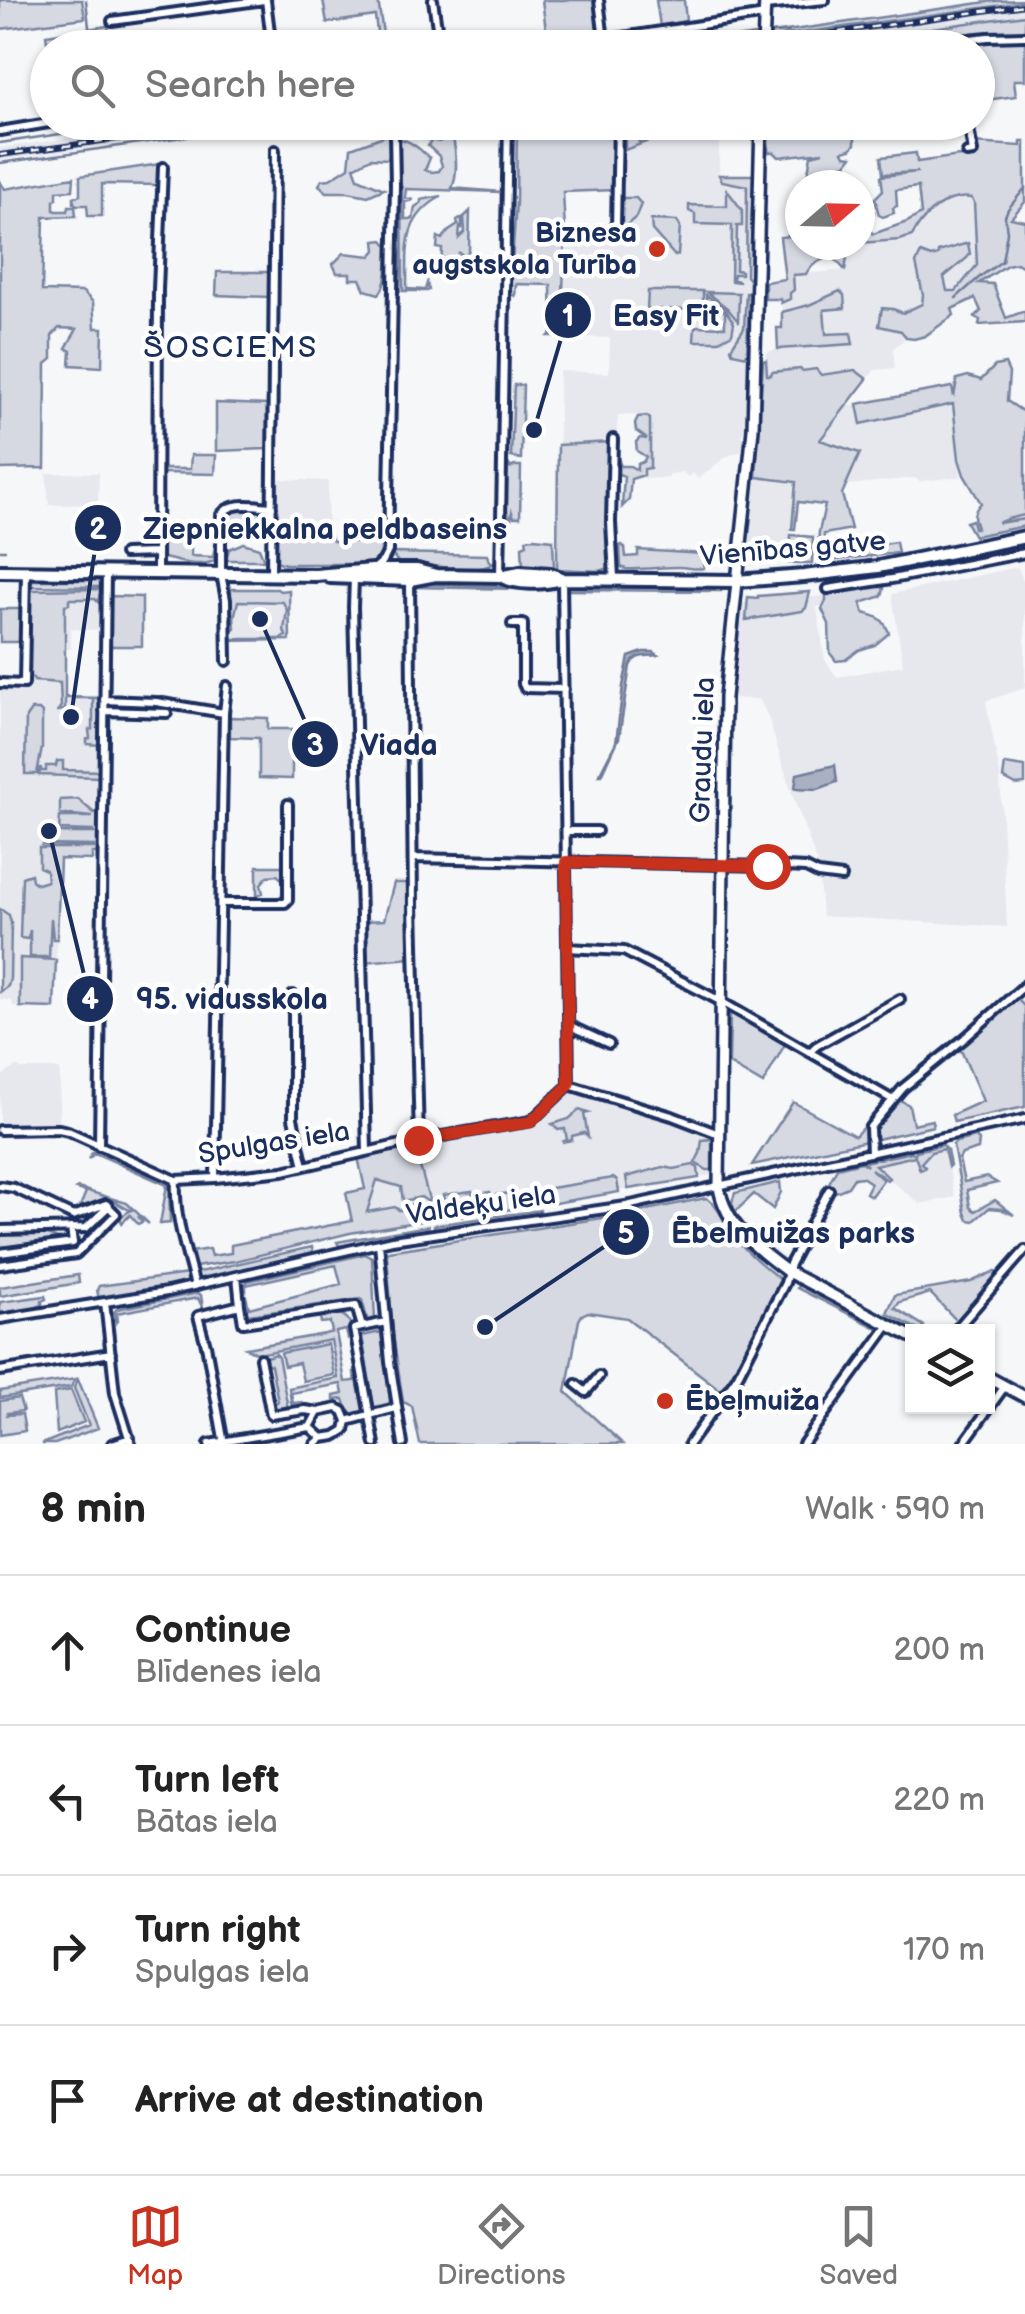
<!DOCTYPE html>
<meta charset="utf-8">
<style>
:root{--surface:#fff;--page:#f2f2f2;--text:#222;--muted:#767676;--line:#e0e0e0;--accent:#c8321e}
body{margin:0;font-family:"Balsamiq Sans",sans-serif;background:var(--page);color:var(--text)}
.controls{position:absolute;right:30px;bottom:30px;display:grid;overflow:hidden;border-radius:0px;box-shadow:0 2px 8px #0004}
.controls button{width:90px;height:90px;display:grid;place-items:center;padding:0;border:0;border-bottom:2px solid var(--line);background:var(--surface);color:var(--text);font:50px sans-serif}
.compass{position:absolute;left:785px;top:170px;width:90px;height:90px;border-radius:50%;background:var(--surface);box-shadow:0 2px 8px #0004;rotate:70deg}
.stop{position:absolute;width:30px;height:30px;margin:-22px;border:8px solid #c8321e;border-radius:50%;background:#fff}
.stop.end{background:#c8321e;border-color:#fff;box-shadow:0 2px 10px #0008}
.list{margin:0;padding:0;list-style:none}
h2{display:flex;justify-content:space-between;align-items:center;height:130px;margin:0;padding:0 40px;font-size:42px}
h2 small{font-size:32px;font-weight:400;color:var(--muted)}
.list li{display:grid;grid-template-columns:65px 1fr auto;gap:30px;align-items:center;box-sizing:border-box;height:150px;padding:0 40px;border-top:2px solid var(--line)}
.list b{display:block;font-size:38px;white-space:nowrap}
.list p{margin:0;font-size:32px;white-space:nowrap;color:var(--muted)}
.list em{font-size:32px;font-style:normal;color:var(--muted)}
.icon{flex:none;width:55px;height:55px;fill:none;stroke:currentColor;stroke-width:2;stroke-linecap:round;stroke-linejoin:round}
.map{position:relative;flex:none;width:1025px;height:1444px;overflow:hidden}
.search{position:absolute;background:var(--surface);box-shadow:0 2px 8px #0004;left:30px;right:30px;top:30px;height:110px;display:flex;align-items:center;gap:25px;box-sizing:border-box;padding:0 35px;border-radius:55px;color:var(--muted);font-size:38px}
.sheet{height:730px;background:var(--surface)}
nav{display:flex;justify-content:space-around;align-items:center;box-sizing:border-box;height:140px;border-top:2px solid var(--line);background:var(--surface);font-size:28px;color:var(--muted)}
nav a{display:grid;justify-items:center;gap:5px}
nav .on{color:var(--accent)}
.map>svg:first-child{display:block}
</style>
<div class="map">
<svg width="1025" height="1444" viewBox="0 0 1025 1444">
<rect width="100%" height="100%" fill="#f6f7f9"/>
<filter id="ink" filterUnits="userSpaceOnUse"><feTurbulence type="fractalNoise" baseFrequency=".01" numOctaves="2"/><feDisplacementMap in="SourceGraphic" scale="20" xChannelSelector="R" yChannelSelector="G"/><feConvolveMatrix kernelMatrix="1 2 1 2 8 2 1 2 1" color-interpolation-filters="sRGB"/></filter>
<g filter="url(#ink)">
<path fill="#e6e8ee" d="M1025,2V15L854,39L769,47V40L774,38Z
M181,122L265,123L0,160V148Z
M622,123H754V133L723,132L722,142L719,143V175H753L745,431L742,433V437L745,438L742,451L727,456L698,479L693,473L688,477L683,472L669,474V478L644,479V468H650L647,416L618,415L616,439L611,442L559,445V371L609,373L610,338L553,336V287L563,230L620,228V191L625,188L624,181L621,180Z
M973,185L977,265L944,304L893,349L895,368L875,370L867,379L855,370L762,384L763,361L766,359V353L778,349L777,328H782L783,322L781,299H765V282L785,279L792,275L844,270L849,245H860V238L907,222Z
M952,387L961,477L919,481L915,478L847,485L860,453L820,441L847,406Z
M46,473H99L98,504L49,505Z
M756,477L796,482L788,563L747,565Z
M275,479L328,481L327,554H274Z
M1018,567L1025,586V688L986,701L1000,774L1007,927L822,916L818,865L792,794L767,714L759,699L731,698L737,673L741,603L825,596L826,605L817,607L825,660L837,677L903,665L892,594Z
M67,594L102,595V630L71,629V649H66Z
M232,598H288V639H232Z
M27,679H65V697L100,698L98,853H92V860H60L54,1008L13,1007L12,1001L0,999V687L21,690L27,688Z
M17,1066L21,1069H60L59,1128L0,1129V1077Z
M569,1087L712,1133L711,1175L578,1198L364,1230L346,1193L365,1189L358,1157L423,1142L532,1123Z
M944,1147L955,1197L920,1204L871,1165Z"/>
<path fill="#d6d9e2" stroke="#7884a0" stroke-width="2.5" d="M0,0H82L85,18L0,29Z
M323,0H378L385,47H379L375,16L327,23Z
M542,0H594L599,36L548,45Z
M656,0H684L686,21L660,26Z
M1025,0V2L786,35L769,40V36L773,33L994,1Z
M1025,15V33L978,32L859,48L854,43V39Z
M108,26L111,47H48L46,35Z
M1025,39V80H1014L1016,96L978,101V48L968,46L987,41Z
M47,67V113L41,114L36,68Z
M517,123H616L615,190L563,192L565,231L562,323H554L555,330L562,328L560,336H549L552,333L551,285L516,284L515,296L510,294L516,202Z
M836,123H866V128L851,133L844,130L855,138V144L851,149L843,151L845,155L852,156L846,164L831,167L814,185H806L811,155L823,152L779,157L774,152H768L769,123Z
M628,130L646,131L638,143L649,131L672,132L625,150V134Z
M389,134L390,151L388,159L371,158L354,167L358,178L384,189L368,196L348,192H327L319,185L322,180L330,179L349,167L351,148Z
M447,136L453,138C456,153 458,175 452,188L502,192L406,189L405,198L413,200L405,202V219H413L415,207L421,203V200L442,196C401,219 408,248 407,289L425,290L427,283L429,290L427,291H403L402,186L400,291H397L399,186L396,175V139C409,138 420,150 430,158L425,170L432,172L439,171L442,166L439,156L428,146L431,140L439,142Z
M1021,142H1025V202L1011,218L1025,221V268L1017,263L1007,265L979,283L993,284L1006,318L1025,311V322L979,325L980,320L975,317L981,311L975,298L952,309L954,315L925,336L914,339L907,338L901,331L879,326L882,308L893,309L903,313L922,304L923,295L916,263L921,253L931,257L938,255V252L968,243L970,254L967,258L944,277L947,291H956L977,265L974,202L971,198C946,194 923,215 912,236L900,240L860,243V207H870L874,212L870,218L869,229L873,234L907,222L921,214L918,187L896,190L897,206L893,208L894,213L883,217L879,215L876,204L877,203L874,199L883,190L881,176L918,172L883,174L881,157L916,153L917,162L967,155V149L972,143L1021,146Z
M160,164L158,185L102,184V216H88L87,205H77L74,203V197L80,195V176Z
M719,175H753L750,281L746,276L747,186L722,181Z
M74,177L73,190L57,191V199L54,200V210L57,211H68L69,206H75L76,216L44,217L42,291L83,292L93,302L95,328H103L102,367L70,365L71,351L66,348L77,329L59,328L52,336V359L46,364L45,468L0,469V182L5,189Z
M727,190L742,210V226H737L736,270L741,271V274H734L733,279L740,282L731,281L732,225L695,224V214L689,211V205L727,206Z
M622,198H636L641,204L636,217L621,230Z
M470,211L469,251L465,256L458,252L464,258L460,264L441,274L442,249L437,248L438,237L442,239L449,231L458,225L457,221L462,218V228L460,227L459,238L465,232L464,217Z
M651,220L677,221L680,226L678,255L675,256L652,230Z
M800,235V245H849L845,270L833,257C823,258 811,264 806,274L793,275L794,290L790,293V299L781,303L780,299H765V282L785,279L780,237Z
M383,240L388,246C387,261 389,282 379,294L365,290L360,279H350V273H337L333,264L344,253L371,256L376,250L375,241Z
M217,272H269V297L216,295Z
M648,291H703V310L647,309Z
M840,291L844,295L845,308L824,310L826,334L851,333L853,344L778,349L777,328H782V312L809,305Z
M707,292L739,293L738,321L727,308Z
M746,293H749L747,356L733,353L731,348L744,328Z
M706,295L725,309L734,323L732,334L719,341H694L695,326L725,327V311L707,310Z
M766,360L767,375H771L772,372L800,369L802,371L816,369L821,375L855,370L867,379L820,440L860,453L842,494L851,529L824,534L823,551L817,556L819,532L825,505L798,502L795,529H792L796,482L756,477L763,361Z
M1005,364L1009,373L1007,401L1025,413V515L1007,519L998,523L1025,519V526L974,536L966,522L972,520L974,528H977C973,516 972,513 981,503L964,475L959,459L953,404L861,424L857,404L952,387L954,397L957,379L968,376L981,380L995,366Z
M514,385H523L521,459L511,457Z
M216,403L268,405L267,449L216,451Z
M647,416L650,419V468L644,469V475L631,479L629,500L622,507L624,476L612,471C611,490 606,516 607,533L612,534L611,564L609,568L600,571L557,569L558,445L611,442L621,466H630L637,470V464L643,462L646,457L637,451L636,442L640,438L647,439L636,431L635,423L638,417Z
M191,455H216L215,474L163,473L162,469H190Z
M509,465L511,468L514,466H521L520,517H514L512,512L511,519C500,506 505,481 509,465Z
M233,509L266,511L270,513L269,529L240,528V522H231L230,528H226V515Z
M162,525H191V556L213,557L216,539L214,561C197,568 178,561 160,557Z
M284,532V534L330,535L333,541L381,542V556L376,563L366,564H285L276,561C271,550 271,536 284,532Z
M791,535L813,537L812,563H788Z
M534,538L553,540L554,568L523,566L522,546L527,544L526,539Z
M896,542L898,553L827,561L826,553Z
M243,543L259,548L264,560H226L229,549Z
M1025,544V550L894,574L896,571Z
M622,545L625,548L626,557L638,556V550L704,554V568C694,570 689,567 678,567C661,567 644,570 626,569L621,567L620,546Z
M391,553L487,555L489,561L494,563C476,576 421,563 398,562Z
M33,580H99L102,587L28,586Z
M420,584L518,587V589L413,587L414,585Z
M874,585L884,588L882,596L861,603L864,613C879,617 884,619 889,633L875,645L859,650L845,660L836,661L830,653L829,624L822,609L826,601V594L829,591Z
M564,587H566L721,588V591L564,590Z
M101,589L98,602L95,599H69V604L65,605V697L100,698V745L87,744V739L90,738L89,730L93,729V698H65V710L58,711L61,706L60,683L34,681L33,678H27L28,590Z
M231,589H277L280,591L289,590L290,640L228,641L230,639H280L286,636L284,630L287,610L283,602L238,601L234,618L235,628L231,630Z
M810,592L806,608L802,611L746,620L748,597L758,598V596Z
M109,596L142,597V646H107Z
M0,609H21L20,642H0Z
M31,710H39L42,713V748L37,774H25L26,717Z
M230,717L268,718V729H292V779L259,778V738L230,737Z
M57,761H63V770L100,771L98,777L39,775L41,767V771H46V766H56Z
M1005,764L1025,767V784L1016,785L1003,778Z
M78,799L94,813L97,812L99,809L98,853H92V860L60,859L57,939H53L51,918L49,957H30V930L28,939L20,938L22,877L31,874L32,880L37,884L47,881L46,870L39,867V848H94V846L42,845L53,833H94L93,831L59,830L60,817H93L60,814V800Z
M257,866H286L285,900L278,902V898L282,895L283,880L277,875L268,876L261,884L263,893L257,895Z
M394,883H410L411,958L364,962V916L365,914L366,921L384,920Z
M0,909L9,915L11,923L10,979L8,986L0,992Z
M20,958L56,960L54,1008L20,1007Z
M1016,998L1025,1007V1107L954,1122L952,1115L983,1101L960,1048Z
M730,1014H737L785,1044L763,1084L729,1064Z
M898,1099L909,1105L913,1124L932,1120L933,1126L873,1140L874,1126Z
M793,1102L855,1136L885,1103L868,1126L867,1141L752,1165Z
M579,1110L588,1113L584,1114L588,1137L584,1133L572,1136V1140L562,1142L567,1140L565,1129L558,1130L552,1124L569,1119Z
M975,1137L979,1140L978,1149L962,1154L959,1159L964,1182L987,1177L997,1183L967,1190L970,1207L975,1211L995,1200L1014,1215L1001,1209L989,1208L974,1221L968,1220L965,1213L953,1145L956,1142Z
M712,1139V1170H707L695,1163L700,1153L702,1140Z
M943,1145L947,1150L950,1165L948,1167L944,1149L931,1152L921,1163L925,1167L923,1169L920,1170L915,1156L875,1165L889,1178L887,1180L871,1169L883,1180L871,1196L866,1193L871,1183L862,1177L854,1178L848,1187L836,1192L829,1189L828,1185L837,1168L861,1162L867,1166L864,1162L912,1152L915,1154L916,1151Z
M411,1146L415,1148L430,1203L421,1197L403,1201L401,1187L377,1180L367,1212L395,1207L399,1210H405L407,1205L419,1203L424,1205L427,1220L350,1233L235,1261L195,1267L191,1252L209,1249L211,1256L231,1253V1245L352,1221L346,1193L365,1189L358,1157Z
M94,1150L169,1183L170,1223L160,1224L167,1185L95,1153L88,1159Z
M693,1165L698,1168L699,1178L628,1189L626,1177L663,1167L674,1169Z
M613,1178L617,1180L619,1192L549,1204L548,1192L551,1188Z
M780,1182L781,1192L773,1209L754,1194L735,1212L732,1202L735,1193Z
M78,1188L127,1203L149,1224L138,1216L142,1222L138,1224L130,1215L122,1223L120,1217L131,1210C121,1208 116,1199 105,1198L79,1209L86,1192L76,1189Z
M472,1191L473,1195L490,1192L491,1195L464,1216L435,1219L432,1207L445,1205L443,1195Z
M509,1193L527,1207L469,1215L496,1195Z
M706,1198C719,1205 724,1224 734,1236C747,1253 764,1267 781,1280L723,1392L627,1318L588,1312L582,1315L579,1320L566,1392L623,1444H420L412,1406L403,1402L393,1335L387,1255L389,1251L622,1215Z
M541,1210L531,1217L435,1230L434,1225Z
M428,1226L429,1231L339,1246L337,1242Z
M8,1232H38L64,1241L0,1251V1233Z
M312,1247L313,1252L207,1278L200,1279L195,1273Z
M365,1254L372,1257L375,1320L368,1322L362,1300L360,1299L249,1315L246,1313L243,1298L246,1296L249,1308L341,1284L336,1265L246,1285V1291L243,1290V1286L248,1281Z
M995,1271L999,1276L951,1331H949L956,1320L930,1293L900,1302L895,1308L924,1326L921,1331L887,1313L895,1295L971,1282Z
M188,1274L187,1281L183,1284L99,1299L97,1290L99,1286Z
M78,1275L79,1283L0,1296V1287Z
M799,1282L879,1324L877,1328L797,1288Z
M198,1293L201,1295L203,1309L198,1298L117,1313L118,1321L116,1323L114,1312L117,1309Z
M45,1296L46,1299L42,1301V1305L32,1309L0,1314V1302Z
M338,1314C351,1316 351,1327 353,1339H348L346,1330L336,1332L345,1382L355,1381L354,1372L358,1371L366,1414L350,1417L344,1399L334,1400V1396L343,1394L341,1384L291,1393L293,1403L302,1402L303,1406L292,1408L289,1388L338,1378L331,1340L259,1354L246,1348L325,1334L332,1332L330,1322L321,1323L320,1317Z
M381,1332L390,1401L388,1404L374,1407L362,1336Z
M328,1344L334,1375L303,1381L299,1363L284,1366L281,1353Z
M276,1354L278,1356L288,1408L277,1410L272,1406L278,1401L271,1365L263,1362L266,1357Z
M75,1379L71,1387L0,1398V1391Z
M78,1379L98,1428L55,1444H42L89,1425L74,1388Z
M71,1390L84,1422L57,1433L54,1393Z
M19,1398L23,1411L7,1413V1415L22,1414L25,1431L0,1435V1401Z"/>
<path fill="#a9b0c1" stroke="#707c99" stroke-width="2.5" d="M643,652H654L658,655C646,657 636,653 630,666L619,738L602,775H599L616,742L623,686L629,657Z
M835,765L837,782L818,789L795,788L797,774Z"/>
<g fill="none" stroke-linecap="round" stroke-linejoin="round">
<path stroke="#707c99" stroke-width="2.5" d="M86,0L90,36
M773,33L789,32
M722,40L755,35
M0,143L141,122
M0,163L288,122
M956,298L981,276L1002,261L1007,232L1005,216L1008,209L1025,188
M0,550H5"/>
<g stroke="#1b2f5e" stroke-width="14">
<path id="minor" d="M266,0L272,48
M433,0L440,48
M599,0L604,40
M765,6L825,0
M112,21L264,0
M552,48L765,15
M888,48L988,37L1025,36
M0,131L55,122
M967,153L973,152L968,122
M616,228L618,122
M613,439L611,522L614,578
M124,554L157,553
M374,569L383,561L388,551L395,185L394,131
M157,573L158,290L163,167
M271,574L275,150
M500,576L508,122
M354,579L353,607L367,1151
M562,580L569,1085
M410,581L413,905L419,1140
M828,589L892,579L1025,553
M512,624H523V684L525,688L564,689
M227,661L226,600L221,574V515C232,500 255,506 272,507
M0,683L24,684L26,571
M104,700L156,702L224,713
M104,711L167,713
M566,831H597
M413,858L767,866L806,868L818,874L842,877
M222,903H285L288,900V804
M567,948L624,951L722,1002L893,1100
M293,995V1118L304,1166
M568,1025L609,1044
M811,1051L816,1046L900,999
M0,1130L59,1129L68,1131L176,1180L215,1178L283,1171L419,1140L531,1121L569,1085L672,1116L719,1134
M99,1146L106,573
M871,1153L870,1127L903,1088L965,1038L1025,985
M215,1178L224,713L227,686
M176,1180C174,1217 186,1250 195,1286
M0,1186L14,1188L73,1216L106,1204L116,1214L76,1254L0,1265
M0,1230L86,1228L109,1206
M379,1243L390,1362L403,1444
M0,1253L73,1243L71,1228
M105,1302L115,1393L131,1444
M240,1305L243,1323L356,1306L362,1327L354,1329L375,1444
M0,1319L167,1292L392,1240L626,1206L1025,1119
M362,1327L386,1322
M954,1332L1025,1250
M260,1358L271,1415L305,1410L318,1412
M0,1371L111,1353
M576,1384L586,1392L599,1376
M310,1427L318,1412L337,1408L343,1411L347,1421
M112,1444L130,1438
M209,1444L310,1427L322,1438L335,1436L345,1430L347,1421L396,1408
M224,1444L206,1345L198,1316L240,1305L237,1276
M315,1444L322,1438
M689,1444L737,1377L785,1283L790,1264L829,1190
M803,1444L889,1325
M963,1444L1005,1386"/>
</g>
<g stroke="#1b2f5e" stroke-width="16">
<path id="major" d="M763,48L765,0
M761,122L753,429L725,697L719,1187C725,1225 758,1250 788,1272L912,1337
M988,1377L1025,1397"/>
</g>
<g stroke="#1b2f5e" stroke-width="18">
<path id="highway" d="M0,571L316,575L372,570H417L436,575
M500,576C518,585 543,584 562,579L736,581L804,576L878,567L1025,537
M330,577L410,580L436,575L500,576L520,572L550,574L561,578"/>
</g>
<use href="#minor" stroke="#fff" stroke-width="6"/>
<use href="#major" stroke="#fff" stroke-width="9"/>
<use href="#highway" stroke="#fff" stroke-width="10"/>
<g stroke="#1b2f5e" stroke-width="6">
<path id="rail" d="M728,48L1025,5
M0,155L240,122"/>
</g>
<use href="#rail" stroke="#fff" stroke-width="2.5" stroke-dasharray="8" stroke-linecap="butt"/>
</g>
</g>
<g fill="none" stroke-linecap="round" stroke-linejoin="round" filter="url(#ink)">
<path stroke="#c8321e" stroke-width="12" d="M418,1140L531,1122L569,1085L566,862L767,866"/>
</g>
<g fill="#c8321e" stroke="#fff" stroke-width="4">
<circle cx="657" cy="249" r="10"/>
<circle cx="665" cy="1401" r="10"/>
</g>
<g text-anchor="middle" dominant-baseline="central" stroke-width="9" stroke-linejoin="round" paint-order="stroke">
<g font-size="28" font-weight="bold" fill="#1b2f5e" stroke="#fff" text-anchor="end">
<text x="637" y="233">Biznesa<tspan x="637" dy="32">augstskola Turība</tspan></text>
<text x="685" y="1401" text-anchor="start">Ēbeļmuiža</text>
</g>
<g font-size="28" fill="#1b2f5e" stroke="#fff">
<text transform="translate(793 549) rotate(-5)">Vienības gatve</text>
<text transform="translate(703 750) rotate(-88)">Graudu iela</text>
<text transform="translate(274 1143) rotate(-9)">Spulgas iela</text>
<text transform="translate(481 1205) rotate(-8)">Valdeķu iela</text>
</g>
<g font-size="30" letter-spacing="2.5" fill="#1b2f5e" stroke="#fff">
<text x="231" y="348">ŠOSCIEMS</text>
</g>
</g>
<path fill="none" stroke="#1b2f5e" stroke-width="4" d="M534 430L568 315M71 717L98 528M260 619L315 744M49 831L90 999M485 1327L626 1232"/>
<g fill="#1b2f5e" stroke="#fff" stroke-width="4">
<circle cx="534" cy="430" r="10"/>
<circle cx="71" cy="717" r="10"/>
<circle cx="260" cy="619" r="10"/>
<circle cx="49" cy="831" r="10"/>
<circle cx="485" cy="1327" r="10"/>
<circle cx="568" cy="315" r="25"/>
<circle cx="98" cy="528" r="25"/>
<circle cx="315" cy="744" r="25"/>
<circle cx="90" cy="999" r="25"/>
<circle cx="626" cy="1232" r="25"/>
</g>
<g font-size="30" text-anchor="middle" font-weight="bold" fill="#fff">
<text x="568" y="326">1</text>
<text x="98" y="539">2</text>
<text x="315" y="755">3</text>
<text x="90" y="1009">4</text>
<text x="626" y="1243">5</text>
</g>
<g font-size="30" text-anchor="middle" font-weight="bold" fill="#1b2f5e" stroke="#fff" stroke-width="9" stroke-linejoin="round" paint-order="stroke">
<text x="666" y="326">Easy Fit</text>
<text x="325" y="539">Ziepniekkalna peldbaseins</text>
<text x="399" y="755">Viada</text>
<text x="232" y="1009">95. vidusskola</text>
<text x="793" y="1243">Ēbelmuižas parks</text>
</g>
</svg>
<div class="controls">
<button><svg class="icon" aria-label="layers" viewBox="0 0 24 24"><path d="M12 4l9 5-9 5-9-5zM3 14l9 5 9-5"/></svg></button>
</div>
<svg class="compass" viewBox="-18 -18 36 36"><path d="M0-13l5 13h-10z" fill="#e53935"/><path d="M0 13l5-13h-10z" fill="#767676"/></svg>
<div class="stop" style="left:767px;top:866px"></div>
<div class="stop end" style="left:418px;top:1140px"></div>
<div class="search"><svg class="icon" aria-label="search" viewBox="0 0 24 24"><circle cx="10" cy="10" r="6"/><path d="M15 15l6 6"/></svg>Search here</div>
</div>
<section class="sheet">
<h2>8 min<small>Walk · 590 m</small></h2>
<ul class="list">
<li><svg class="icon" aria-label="ahead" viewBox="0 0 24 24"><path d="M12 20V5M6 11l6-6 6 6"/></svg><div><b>Continue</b><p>Blīdenes iela</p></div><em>200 m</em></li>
<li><svg class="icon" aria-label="left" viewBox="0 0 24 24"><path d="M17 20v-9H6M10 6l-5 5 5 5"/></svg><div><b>Turn left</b><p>Bātas iela</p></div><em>220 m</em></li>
<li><svg class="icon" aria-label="right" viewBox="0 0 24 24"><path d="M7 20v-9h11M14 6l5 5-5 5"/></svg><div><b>Turn right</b><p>Spulgas iela</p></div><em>170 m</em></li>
<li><svg class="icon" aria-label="arrive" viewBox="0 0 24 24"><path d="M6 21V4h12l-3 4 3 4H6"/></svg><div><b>Arrive at destination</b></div></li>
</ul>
</section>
<nav>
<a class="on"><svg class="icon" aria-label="map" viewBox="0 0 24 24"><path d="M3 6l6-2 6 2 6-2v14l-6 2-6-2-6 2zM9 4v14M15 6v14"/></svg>Map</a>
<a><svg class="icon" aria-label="directions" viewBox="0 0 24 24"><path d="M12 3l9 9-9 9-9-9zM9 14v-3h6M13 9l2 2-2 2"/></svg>Directions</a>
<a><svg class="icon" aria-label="saved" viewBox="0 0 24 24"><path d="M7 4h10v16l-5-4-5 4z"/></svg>Saved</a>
</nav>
